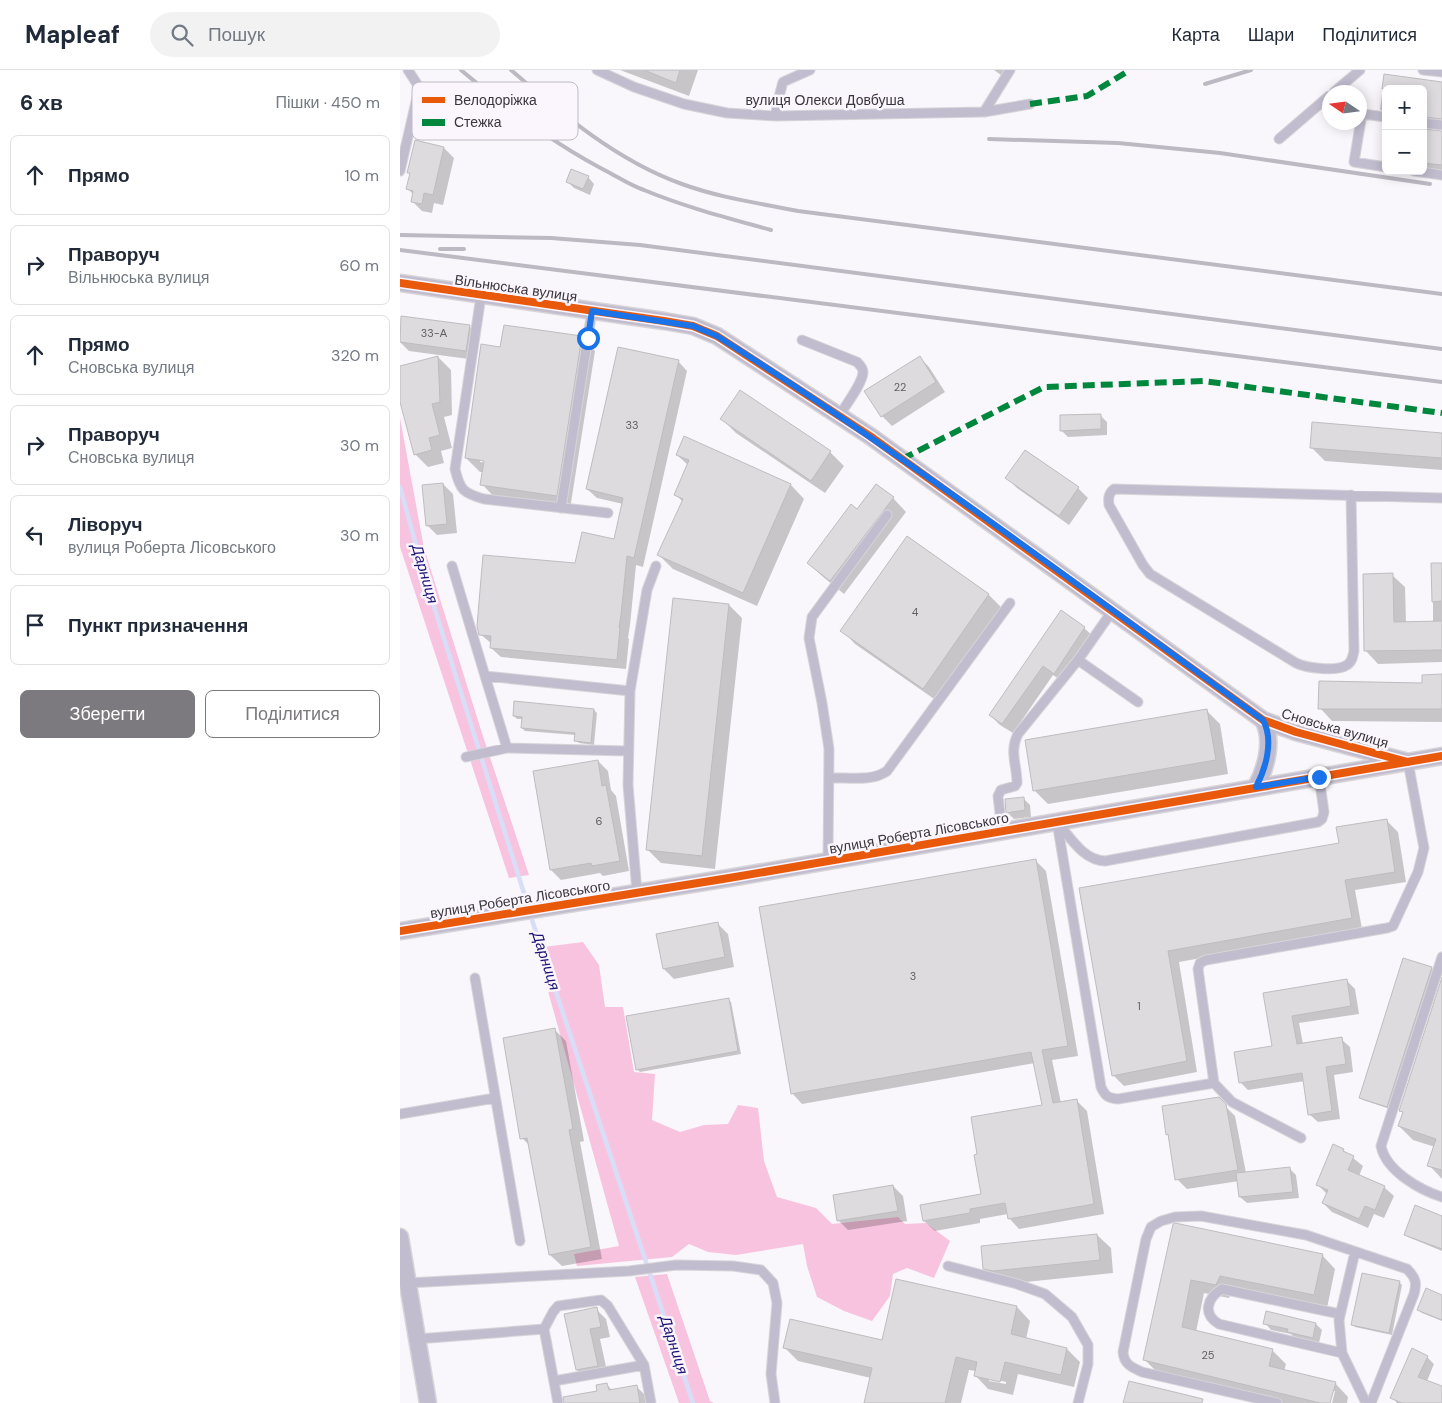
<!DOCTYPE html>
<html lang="uk">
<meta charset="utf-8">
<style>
:root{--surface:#fff;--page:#f2f2f3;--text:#1f2937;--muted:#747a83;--line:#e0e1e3;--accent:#7c7a7e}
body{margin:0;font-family:"DM Sans",sans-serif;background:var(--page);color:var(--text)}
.controls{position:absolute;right:15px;top:15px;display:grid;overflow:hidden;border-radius:8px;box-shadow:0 2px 12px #0003}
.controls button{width:45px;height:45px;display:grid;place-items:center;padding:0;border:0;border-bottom:1px solid var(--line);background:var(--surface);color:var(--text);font:25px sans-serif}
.compass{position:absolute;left:922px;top:15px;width:45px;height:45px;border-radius:50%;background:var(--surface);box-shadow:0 2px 12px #0003;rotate:283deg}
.stop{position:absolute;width:15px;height:15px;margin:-11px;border:4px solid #1a73e8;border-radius:50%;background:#fff}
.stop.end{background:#1a73e8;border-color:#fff;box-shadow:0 1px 5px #0008}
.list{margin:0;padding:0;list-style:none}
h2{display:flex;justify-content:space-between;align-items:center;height:65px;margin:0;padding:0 20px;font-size:21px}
h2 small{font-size:16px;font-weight:400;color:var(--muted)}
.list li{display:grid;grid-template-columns:32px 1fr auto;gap:15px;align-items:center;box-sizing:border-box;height:80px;margin:0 10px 10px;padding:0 10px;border:1px solid var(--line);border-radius:8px}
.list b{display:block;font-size:19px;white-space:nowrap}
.list p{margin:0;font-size:16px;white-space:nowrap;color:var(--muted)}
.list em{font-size:16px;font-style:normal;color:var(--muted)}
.actions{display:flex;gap:10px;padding:15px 20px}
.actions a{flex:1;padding:11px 0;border:1px solid var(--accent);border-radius:8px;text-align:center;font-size:18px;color:var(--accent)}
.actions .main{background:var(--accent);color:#fff}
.icon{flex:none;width:28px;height:28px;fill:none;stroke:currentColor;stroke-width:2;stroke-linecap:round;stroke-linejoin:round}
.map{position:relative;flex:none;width:1042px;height:1333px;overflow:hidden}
header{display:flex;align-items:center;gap:30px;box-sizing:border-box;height:70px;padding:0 25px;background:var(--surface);border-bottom:1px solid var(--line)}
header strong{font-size:24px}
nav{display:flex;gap:28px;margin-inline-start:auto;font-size:18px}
.search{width:350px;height:45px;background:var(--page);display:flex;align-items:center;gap:12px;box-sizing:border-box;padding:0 18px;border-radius:28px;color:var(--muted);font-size:19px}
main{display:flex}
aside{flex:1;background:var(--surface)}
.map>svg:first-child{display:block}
</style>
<header>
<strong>Mapleaf</strong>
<div class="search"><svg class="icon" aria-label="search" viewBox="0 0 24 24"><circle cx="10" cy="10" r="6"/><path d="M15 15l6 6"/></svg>Пошук</div>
<nav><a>Карта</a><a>Шари</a><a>Поділитися</a></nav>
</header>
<main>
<aside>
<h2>6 хв<small>Пішки · 450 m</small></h2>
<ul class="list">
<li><svg class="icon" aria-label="ahead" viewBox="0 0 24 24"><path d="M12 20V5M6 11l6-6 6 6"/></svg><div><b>Прямо</b></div><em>10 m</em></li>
<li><svg class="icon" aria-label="right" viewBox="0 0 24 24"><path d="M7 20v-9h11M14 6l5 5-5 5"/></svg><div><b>Праворуч</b><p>Вільнюська вулиця</p></div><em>60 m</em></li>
<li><svg class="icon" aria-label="ahead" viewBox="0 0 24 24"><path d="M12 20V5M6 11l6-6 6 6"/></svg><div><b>Прямо</b><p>Сновська вулиця</p></div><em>320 m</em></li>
<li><svg class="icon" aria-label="right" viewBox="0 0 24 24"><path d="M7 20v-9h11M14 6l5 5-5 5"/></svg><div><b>Праворуч</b><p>Сновська вулиця</p></div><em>30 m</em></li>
<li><svg class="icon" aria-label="left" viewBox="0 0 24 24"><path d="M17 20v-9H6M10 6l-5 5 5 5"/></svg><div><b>Ліворуч</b><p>вулиця Роберта Лісовського</p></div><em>30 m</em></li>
<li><svg class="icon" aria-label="arrive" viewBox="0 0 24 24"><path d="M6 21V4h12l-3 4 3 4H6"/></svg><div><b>Пункт призначення</b></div></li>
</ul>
<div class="actions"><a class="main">Зберегти</a><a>Поділитися</a></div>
</aside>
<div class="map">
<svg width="1042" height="1333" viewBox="0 0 1042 1333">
<rect width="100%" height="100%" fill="#faf7fc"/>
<path fill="#f8c3df" d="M0,348L24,478L81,660L129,805L109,808L0,477Z
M183,872L199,895L205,937H223L234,1002L255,1004L252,1050L280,1062L304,1055L328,1054L338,1035L358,1038L364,1091L377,1127L416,1138L432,1154L498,1147L505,1154L526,1153L550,1171L534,1208L507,1198L493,1204L490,1226L472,1251L444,1241L417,1227L407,1196L403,1174L336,1185L308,1182L289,1174L272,1187L177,1196L174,1184L219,1176L136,878Z
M267,1204L310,1331L314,1333H279L235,1207Z"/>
<path fill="#0003" fill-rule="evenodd" d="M220,0H298L289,26Z
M594,0H611L605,8Z
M985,5L1042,13V60L1033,59L1031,61L1042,62V105L1023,101V19H986V45L980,39Z
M44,78L54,88L43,135L34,133L32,143L22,141L12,131L14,125L8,119L11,105L9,102Z
M188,107L194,114L190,125L174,118L168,112Z
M2,247L69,256L79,266L76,290L9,281L0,272Z
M181,267L195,281L170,439L95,428L82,414L84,402H80L66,388L101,279ZM80,389L90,393L80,392Z
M38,287L51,300L52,345L44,347L52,378L41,381L44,393L28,397L15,384L0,327V298Z
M519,287L529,297L545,322L492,356L482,346L466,322Z
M278,291L287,301L243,497L236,495L230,555L228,568L229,569L226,599L101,587L91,578L92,574L80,564L176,494L215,471L223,434L197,428L187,419Z
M341,322L430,382L444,396L425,423L336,363L322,349Z
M700,345L707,352V365L668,367L661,360Z
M1042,364V400L925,391L911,377Z
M285,368L391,415L404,429L357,536L273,499L259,485L283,432L275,424L288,395L277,385Z
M626,381L678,418L688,428L669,455L617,418L607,408Z
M43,414L53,424L57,463L37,465L27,455Z
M493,428L506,442L444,524L422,506L408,493L458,441Z
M507,467L589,525L602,538L537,631L455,574L442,560Z
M1033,494H1042V592L978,594L966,581L992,505L1005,517L1006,553L1033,552Z
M329,535L342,548L315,799L261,793L247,779Z
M661,542L684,558L695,568L664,613L653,605L613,663L600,655L590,645Z
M1042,605V652L932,651L920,638L1023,614Z
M194,640L197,643L194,675L179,673L176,670V665L125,661L122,658L123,649H117L114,646Z
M806,640L820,654L828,704L648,734L635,721Z
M198,691L208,701L211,720L216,726L229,801L203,806L200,803L161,810L151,800Z
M623,728L630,735L631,747L614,749L607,742Z
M987,751L998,762L1006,812L955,820L962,859L779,892L797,1002L724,1016L713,1005L681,819L940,774Z
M635,790L646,801L678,986L652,990L661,1033L676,1030L687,1041L704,1144L619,1159L609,1148L608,1144L580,1149V1153L535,1161L524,1151L582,1125L643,1036L635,993L402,1034L392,1023Z
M318,854L328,864L334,897L274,909L264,899Z
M1032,898L1034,901L990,1039L963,1030L960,1028Z
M947,911L955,919L959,944L899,953L903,974L941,969L950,977L953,1002L934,1005L940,1049L918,1052L909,1044L905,1011L848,1020L840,1012L873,977L865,924Z
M1042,911V1109L1029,1095L1035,1077L1013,1070L999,1056L1004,1043L1000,1040Z
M328,929L331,932L341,984L240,1002L237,999Z
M155,960L166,971L184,1071L180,1072L202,1189L162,1196L150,1185L130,1076L122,1068Z
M818,1029L835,1046L846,1103L889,1098L896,1105L899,1128L847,1133L840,1127L839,1111L787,1119L777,1109L770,1067L767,1064Z
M943,1080L963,1096L959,1106L984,1117L994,1126L984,1148L974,1144L968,1158L932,1142L923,1133L927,1124L918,1115Z
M493,1116L503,1126L507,1151L448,1160L438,1150Z
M1042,1148V1181L1008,1167L1005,1164Z
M774,1156L922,1185L935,1199L927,1238L833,1218L829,1228L804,1223L796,1262L872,1280L886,1294L884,1301L935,1313L948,1327L947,1333H932L935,1321H932L929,1333H881L758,1303L745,1290Z
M697,1165L711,1178L713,1203L607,1214L598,1212L584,1198Z
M999,1212L1002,1215L992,1265L955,1257L952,1254Z
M1042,1226V1251L1022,1243L1019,1240Z
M617,1237L630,1251L626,1269L667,1279L680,1292L674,1317L618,1304L613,1325L588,1319L575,1305L576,1301L569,1300L561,1333H466L471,1308L398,1291L385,1278L483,1272ZM589,1308L606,1312V1314L589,1311Z
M196,1239L206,1249L210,1267L200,1269L208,1306L187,1310L177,1300Z
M865,1253L916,1254L922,1260L919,1273L895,1268L891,1264L871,1260Z
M1027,1287L1034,1294L1027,1311L1042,1333H997L992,1327Z
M207,1315L213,1321L236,1316L250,1330L251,1333H183Z"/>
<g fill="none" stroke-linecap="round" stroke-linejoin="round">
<path stroke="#d8def8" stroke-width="4.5" d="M0,417L26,511L128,836
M130,844L293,1333"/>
</g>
<path fill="#dddbde" stroke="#bfbcc0" d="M244,0H280L276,13Z
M984,4L1042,12V49L1023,47V19H982Z
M1023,59L1042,61V95L1023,93Z
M15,70L44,77L33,125L24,123L22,134L11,132L13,121L6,119L10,103H7Z
M171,99L189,106L183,119L166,112Z
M1,246L70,255L66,281L0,272Z
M104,255L182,266L157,426L80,415L84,391L65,388L81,274L100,277Z
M218,277L279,290L234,488L227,486L221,545L219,558H220L217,590L90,578L91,566L79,565L77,556L83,485L175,493L182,462L214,469L223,428L186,419Z
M38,286L40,332L32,334L40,365L29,368L32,380L14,385L0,332V296Z
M520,286L536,312L481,347L464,321Z
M340,320L431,381L411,411L320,349Z
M701,344V359L660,361V345Z
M912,352L1042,363V388L910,378Z
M284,366L391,414L343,523L257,485L283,429L274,425L289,390L276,385Z
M625,380L679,417L659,446L605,408Z
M43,413L47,454L26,456L22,415Z
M476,414L494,427L430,511L407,493L451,434L457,439Z
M507,466L589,524L523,619L440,561Z
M1031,493H1042V531L1032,532Z
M993,503L994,552L1042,551V580L964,581L963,504Z
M273,528L329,534L302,786L246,780Z
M661,540L685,557L654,604L643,596L602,654L589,645Z
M1042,604V639H918L919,611L1022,613V605Z
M114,631L194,639L191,673L174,671L175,663L121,658L122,647L113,646Z
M807,639L816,690L633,721L625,670Z
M198,690L202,716L206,715L220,791L192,796L191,793L150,800L133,701Z
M624,727L625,740L606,743L605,729Z
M987,749L995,802L945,810L952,848L768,881L787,991L712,1006L679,818L939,773L936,757Z
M636,789L668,976L642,980L653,1033L677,1029L694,1134L608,1149L605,1133L570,1139V1143L523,1151L520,1135L581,1124L574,1085L577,1084L571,1047L642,1035L631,982L391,1024L359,837Z
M318,852L325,887L263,899L256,864Z
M1003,888L1032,897L987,1037L959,1028Z
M1042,907V1100L1027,1096L1036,1069L998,1056L1003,1042L999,1041Z
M947,909L951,936L892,946L897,974L942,967L946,994L926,997L932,1041L908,1045L902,1003L839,1013L834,982L872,976L863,923Z
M329,928L338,981L236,1000L226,946Z
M155,958L173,1059L169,1060L191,1177L149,1185L127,1068L120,1069L103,968Z
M819,1027L826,1034L838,1100L775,1110L768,1064L766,1065L762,1036Z
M933,1074L944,1079L943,1081L954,1086L948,1100L985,1116L975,1140L965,1136L959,1149L922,1133L928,1120L916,1115Z
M890,1097L893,1122L839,1127L836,1103Z
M493,1115L498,1141L437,1151L433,1125Z
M1015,1135L1042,1146V1179L1004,1165Z
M775,1153L923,1184L914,1225L820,1206L816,1215L791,1210L782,1257L873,1279L869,1296L936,1312L930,1333H920L743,1290L773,1154Z
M697,1164L700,1190L593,1201L583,1199L581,1176Z
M962,1203L1000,1211L989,1263L951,1255Z
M496,1209L617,1236L611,1264L667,1278L661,1305L605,1292L600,1312L574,1306L577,1292L556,1287L545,1333H464L472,1298L383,1278L390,1249L482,1270Z
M1026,1218L1042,1225V1250L1017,1240Z
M197,1237L201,1257L190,1259L198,1296L176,1300L164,1244Z
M866,1241L916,1253L913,1268L887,1262L888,1259L863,1254Z
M1012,1278L1028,1286L1018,1307L1042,1316V1333H1002L990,1328Z
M729,1311L803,1329L802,1333H723Z
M207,1313L209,1320L237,1315L240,1333H164L163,1327L197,1321L196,1315Z"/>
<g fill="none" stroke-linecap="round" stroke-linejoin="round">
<g stroke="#d7d5d8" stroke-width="11">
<path id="lane" d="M197,0L234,17L284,34L327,43L376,46L584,42L630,34
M1023,0L1042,2
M934,22L960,0
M584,42L610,0
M376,46L377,34L383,12L410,0
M986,47L962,44L954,92L986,97
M1023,53L1042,55
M879,69L929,26
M0,101L18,23L17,14L8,0
M1014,101L1042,105
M81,226L55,399C60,420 63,423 84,429L208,443
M402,270L457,292C460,295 463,298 463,302C463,313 445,336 439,346
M951,425L954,581C953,586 952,592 947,595C937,602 906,598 896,593L750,504L743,495L709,435C708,427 709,423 714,419L1042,428
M161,438L192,241
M52,496L85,606
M678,590L738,632
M228,681L107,678L85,606L230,621
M66,687L107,678
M429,708C447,707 472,712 487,701L610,533
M657,752L701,1017C705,1026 708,1028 718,1029L814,1013
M657,752C671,768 683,790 705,791L918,752L922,749L924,742L919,707
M602,761L598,726L601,720L615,716L617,713C617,695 609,681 618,664L678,590L713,540
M428,791L429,679L422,633L409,568L412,547L487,445
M237,822L228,715L230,621L247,520L256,496
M1042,887L981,1076C986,1101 1020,1120 1042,1127
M75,908L120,1171
M0,1044L95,1028
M901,1068L832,1032L814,1013L798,899L800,893L806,890L987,858L993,856L1018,802L1024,778L1008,692
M955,1182L939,1250L942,1283L966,1333
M548,1196L617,1214L645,1224L672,1247L688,1275V1294L678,1333
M8,1213L229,1201L276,1195L333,1196L361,1200L373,1213L377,1233L371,1304L375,1333
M940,1244L822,1219C807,1228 802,1244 819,1254L942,1283
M144,1259L153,1242L158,1236L201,1230L208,1236L244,1295
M17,1269L144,1259L158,1333
M154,1311L244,1295L251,1333
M877,1333L742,1302C731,1297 724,1294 723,1282L746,1169L751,1157L761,1151L775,1147L801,1146L906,1165L1007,1199C1016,1208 1017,1213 1014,1224L971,1333"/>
</g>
<g stroke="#d7d5d8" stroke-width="19">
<path id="street" d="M0,213L264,251L293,256L317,266L470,366L863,650L896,662L1008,692
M856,717C866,698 874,670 863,650
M0,861L329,808L1042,686
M0,1167L28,1333"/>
</g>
<use href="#lane" stroke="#c1bdcf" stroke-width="9"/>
<use href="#street" stroke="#c1bdcf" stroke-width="16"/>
<path stroke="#bcb9c3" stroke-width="4" d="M61,0C108,40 155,75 210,103C221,109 232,116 244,120C285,137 328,148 371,160
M111,0C162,44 217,91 282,114C320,128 359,133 398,141L1042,224
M805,14L851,0
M589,69L718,73L820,83L1030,114
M0,165L151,168L240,175L1042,279
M40,179H64
M0,180L1042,312"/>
<path stroke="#00873e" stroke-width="6" stroke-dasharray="12 6" stroke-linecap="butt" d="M630,34L687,26L730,0
M502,389L644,317L803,311L1042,343"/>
<g stroke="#fbf5fe" stroke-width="11">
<path id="cycleway" d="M0,213L264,251L293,256L317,266L470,366L863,650L896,662L1008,692
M0,861L329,808L1042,686"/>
</g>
<use href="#cycleway" stroke="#e8590c" stroke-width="8"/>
</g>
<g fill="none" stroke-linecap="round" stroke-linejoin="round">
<path stroke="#1a73e8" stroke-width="6" d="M188,268L192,241L293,256L317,266C505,385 683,519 863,650C874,670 866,698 856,717L919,707"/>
</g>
<g text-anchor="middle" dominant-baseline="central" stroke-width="5" stroke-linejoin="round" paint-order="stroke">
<g font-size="11" fill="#615f63">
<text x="34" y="263">33-А</text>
<text x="500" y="317">22</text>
<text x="232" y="355">33</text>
<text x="515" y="542">4</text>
<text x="199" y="751">6</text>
<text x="513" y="906">3</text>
<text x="739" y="936">1</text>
<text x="808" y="1285">25</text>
</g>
<g font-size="14" fill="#38363a" stroke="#fbf5fe">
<text x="425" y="30">вулиця Олекси Довбуша</text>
<text transform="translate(116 218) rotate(8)">Вільнюська вулиця</text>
<text transform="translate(935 658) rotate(16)">Сновська вулиця</text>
<text transform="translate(519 763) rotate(-10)">вулиця Роберта Лісовського</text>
<text transform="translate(120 829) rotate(-9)">вулиця Роберта Лісовського</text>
</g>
<g font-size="15" font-style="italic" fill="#1a1274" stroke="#fbf5fe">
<text transform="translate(25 504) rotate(74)">Дарниця</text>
<text transform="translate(146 891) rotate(72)">Дарниця</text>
<text transform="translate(274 1275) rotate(72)">Дарниця</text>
</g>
</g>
<rect x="12" y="12" width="166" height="58" rx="8" fill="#fbf5fe" stroke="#c0bcc3" stroke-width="1"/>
<rect x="22" y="27" width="23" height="6" fill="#e8590c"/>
<rect x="22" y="49" width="23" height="7" fill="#00873e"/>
<g font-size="14" fill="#38363a">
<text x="54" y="35">Велодоріжка</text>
<text x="54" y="57">Стежка</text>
</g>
</svg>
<div class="controls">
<button>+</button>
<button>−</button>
</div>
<svg class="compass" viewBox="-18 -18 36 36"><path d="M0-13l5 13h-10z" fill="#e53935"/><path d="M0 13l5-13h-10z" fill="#747a83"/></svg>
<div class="stop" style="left:188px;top:268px"></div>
<div class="stop end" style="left:919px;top:707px"></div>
</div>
</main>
